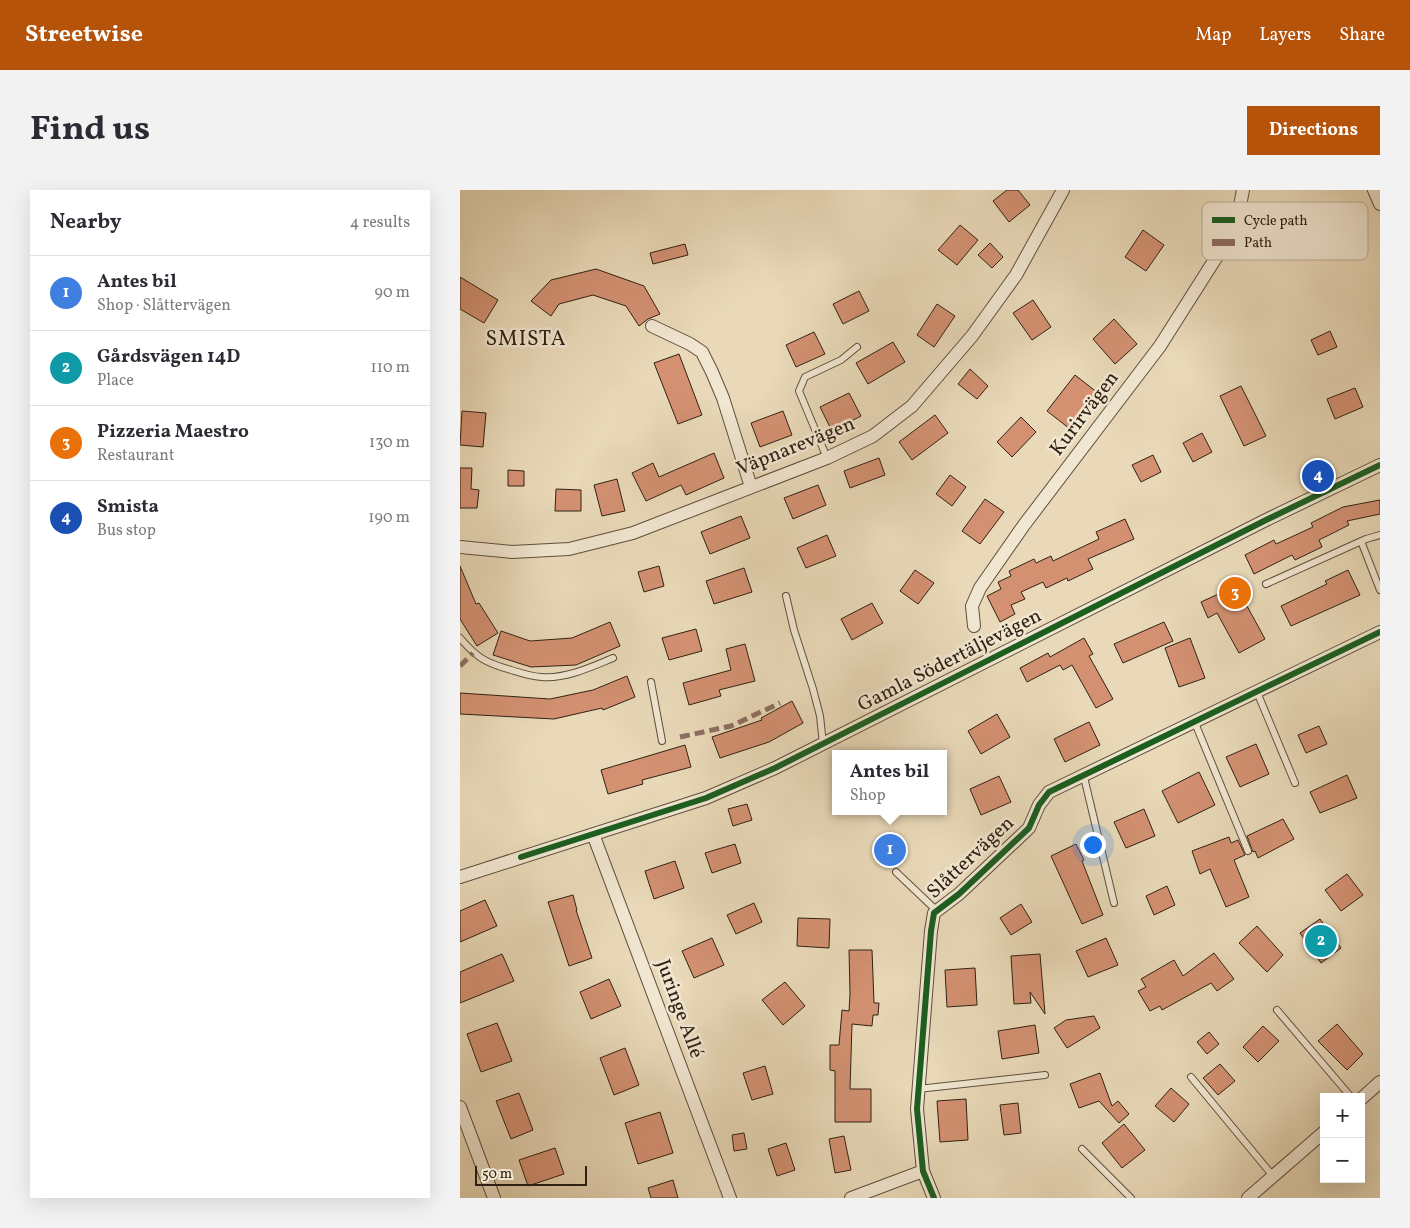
<!DOCTYPE html>
<meta charset="utf-8">
<style>
:root{--surface:#fff;--page:#f2f2f3;--text:#2b2b33;--muted:#7c7c81;--line:#e1e1e2;--accent:#b45309}
body{margin:0;font-family:Vollkorn,serif;background:var(--page);color:var(--text)}
.controls{position:absolute;right:15px;bottom:15px;display:grid;overflow:hidden;border-radius:0px;box-shadow:0 5px 20px #0002}
.controls button{width:45px;height:45px;display:grid;place-items:center;padding:0;border:0;border-bottom:1px solid var(--line);background:var(--surface);color:var(--text);font:25px sans-serif}
.scale{position:absolute;left:15px;bottom:12px;width:112px;box-sizing:border-box;padding-left:5px;border:2px solid #302113;border-top:0;font-size:14px;line-height:18px;white-space:nowrap;color:#302113;-webkit-text-stroke:4px #f1e6d1;paint-order:stroke}
.you{position:absolute;left:632px;top:654px;width:18px;height:18px;margin:-12px;border:4px solid #fff;border-radius:50%;background:#1a73e8;box-shadow:0 0 0 8px #1a73e833}
.badge{display:grid;place-items:center;width:32px;height:32px;border-radius:50%;background:var(--accent);color:#fff;font-size:16px;font-weight:700}
.pin{position:absolute;translate:-50% -50%;border:2px solid #fff;box-shadow:0 1px 5px #0006}
.popup{position:absolute;left:372px;top:560px;width:115px;height:65px;box-sizing:border-box;display:grid;place-content:center;border-radius:0px;background:var(--surface);filter:drop-shadow(0 1px 4px #0005);font-size:16px;white-space:nowrap;color:var(--muted)}
.popup b{font-size:19px;color:var(--text)}
.popup::after{content:'';position:absolute;left:50%;top:100%;margin-left:-10px;border:10px solid transparent;border-top-color:var(--surface)}
.list{margin:0;padding:0;list-style:none}
h2{display:flex;justify-content:space-between;align-items:center;height:65px;margin:0;padding:0 20px;font-size:21px}
h2 small{font-size:16px;font-weight:400;color:var(--muted)}
.list li{display:grid;grid-template-columns:32px 1fr auto;gap:15px;align-items:center;box-sizing:border-box;height:75px;padding:0 20px;border-top:1px solid var(--line)}
.list b{display:block;font-size:19px;white-space:nowrap}
.list p{margin:0;font-size:16px;white-space:nowrap;color:var(--muted)}
.list em{font-size:16px;font-style:normal;color:var(--muted)}
.map{position:relative;flex:none;width:920px;height:1008px;overflow:hidden;border-radius:0px}
header{display:flex;align-items:center;gap:30px;box-sizing:border-box;height:70px;padding:0 25px;background:var(--accent);color:#fff}
header strong{font-size:24px}
nav{display:flex;gap:28px;margin-inline-start:auto;font-size:18px}
.intro{display:flex;align-items:center;justify-content:space-between;box-sizing:border-box;height:120px;padding:0 30px}
h1{margin:0;font-size:35px}
.button{padding:12px 22px;border-radius:0px;background:var(--accent);color:#fff;font-size:18px;font-weight:700}
main{display:flex;gap:30px;padding:0 30px}
aside{flex:1;background:var(--surface);border-radius:0px;box-shadow:0 5px 20px #0002}
.map>svg:first-child{display:block}
</style>
<header>
<strong>Streetwise</strong>
<nav><a>Map</a><a>Layers</a><a>Share</a></nav>
</header>
<div class="intro"><h1>Find us</h1><a class="button">Directions</a></div>
<main>
<aside>
<h2>Nearby<small>4 results</small></h2>
<ul class="list">
<li><span class="badge" style="background:#3f7fe0">1</span><div><b>Antes bil</b><p>Shop · Slåttervägen</p></div><em>90 m</em></li>
<li><span class="badge" style="background:#0f9aa8">2</span><div><b>Gårdsvägen 14D</b><p>Place</p></div><em>110 m</em></li>
<li><span class="badge" style="background:#e8710a">3</span><div><b>Pizzeria Maestro</b><p>Restaurant</p></div><em>130 m</em></li>
<li><span class="badge" style="background:#1a4fb4">4</span><div><b>Smista</b><p>Bus stop</p></div><em>190 m</em></li>
</ul>
</aside>
<div class="map">
<svg width="920" height="1008" viewBox="0 0 920 1008">
<rect width="100%" height="100%" fill="#e9d9b8"/>
<filter id="stains"><feTurbulence type="fractalNoise" baseFrequency=".004" numOctaves="4"/><feColorMatrix values="0 0 0 0 .2 0 0 0 0 .09 0 0 0 0 .02 0 0 0 .5 -.17"/></filter>
<radialGradient id="worn" r=".72"><stop offset=".6" stop-color="#630" stop-opacity="0"/><stop offset="1" stop-color="#630" stop-opacity=".3"/></radialGradient>
<path fill="#d39172" stroke="#302113" d="M547,0H558L570,15L549,32L533,11Z
M500,35L518,50L497,75L478,60Z
M683,40L704,55L686,81L665,67Z
M530,53L543,67L532,78L518,65Z
M225,54L228,65L193,74L190,63Z
M136,79L184,96L200,124L188,129L179,136L166,116L133,105L99,114L91,126L71,111L91,90Z
M0,87L38,110L24,133L0,119Z
M399,101L409,121L383,134L373,114Z
M573,110L591,137L572,150L553,123Z
M477,114L495,126L474,157L457,145Z
M654,129L677,154L655,174L633,149Z
M870,141L877,157L858,165L851,150Z
M354,142L365,164L336,177L326,155Z
M433,152L445,172L408,194L396,173Z
M219,164L242,225L218,234L194,173Z
M510,179L528,196L517,209L498,194Z
M615,185L638,203L610,239L587,221Z
M781,196L806,246L784,256L760,206Z
M895,198L903,217L875,229L867,209Z
M389,203L401,226L372,241L360,217Z
M2,221L26,223L23,257L0,255Z
M323,221L332,245L300,257L291,233Z
M475,225L488,243L452,270L439,252Z
M561,227L576,242L552,267L537,252Z
M742,243L752,262L733,272L723,253Z
M254,263L264,288L226,305L221,295L186,311L172,283L193,273L199,287Z
M693,265L701,282L681,292L672,275Z
M419,268L425,285L390,298L384,281Z
M0,278H12L11,299L19,300L17,318H0Z
M48,280L64,281V296H48Z
M490,285L506,297L492,316L476,304Z
M157,289L165,321L142,326L134,295Z
M358,295L366,315L333,329L324,308Z
M96,299L121,300V321H95Z
M525,309L544,322L520,354L502,341Z
M920,310V324L887,331L889,335L859,350L862,357L835,370L832,365L794,384L785,365L814,350L816,354L853,337L851,333L883,317Z
M281,326L290,348L250,364L241,342Z
M665,329L674,349L628,369L633,379L608,391L607,388L586,398L583,392L561,402L565,409L551,415L555,424L540,432L527,406L541,399L538,392L551,386L549,381L574,369L576,373L591,366L593,371L639,349L636,342Z
M367,345L376,366L346,378L337,358Z
M0,376L16,414L19,413L38,443L17,456L0,429Z
M199,376L204,396L184,402L178,382Z
M284,378L292,402L254,414L246,391Z
M455,380L474,393L458,414L440,401Z
M888,380L900,405L831,436L821,416L867,394L865,391Z
M776,396L785,417L787,416L805,449L779,463L757,423L748,428L741,412Z
M412,413L423,433L392,450L381,429Z
M150,432L160,456L116,475L71,477L33,465L41,441L70,451L112,448Z
M704,432L713,451L663,473L654,454Z
M236,439L242,461L209,470L202,448Z
M624,448L633,464L629,466L653,509L636,518L612,475L603,480L600,475L567,492L560,478L588,463L590,467Z
M730,448L745,488L719,497L705,458Z
M285,454L295,491L259,500L261,506L229,515L223,493L271,480L266,459Z
M167,486L175,507L143,520L142,518L94,529L0,524V503L90,509L133,500Z
M332,511L343,533L309,552L260,568L252,547L302,530L301,528Z
M537,524L550,547L521,564L508,541Z
M629,532L640,555L605,572L594,549Z
M859,536L867,554L846,563L838,545Z
M796,554L809,584L780,597L766,567Z
M225,555L231,577L182,590L183,594L148,604L141,580Z
M739,582L755,615L718,633L702,601Z
M887,585L897,608L860,623L850,602Z
M539,586L551,612L521,625L510,599Z
M287,614L292,630L273,636L268,619Z
M684,619L695,646L666,658L654,632Z
M823,629L834,649L798,668L795,661L793,662L787,646Z
M769,647L771,653L778,650L785,665L774,670L789,707L766,717L750,679L740,684L732,661Z
M275,654L281,673L252,683L245,663Z
M616,654L624,670L622,671L643,725L622,734L591,666Z
M215,671L224,698L194,709L185,681Z
M887,684L903,705L881,721L865,700Z
M707,696L715,715L694,725L686,706Z
M113,705L117,720H116L132,768L109,776L88,712Z
M25,710L37,736L0,752V721Z
M294,713L302,732L276,744L267,725Z
M561,714L572,732L551,745L540,728Z
M338,728L370,729L369,758L337,756Z
M860,729L881,758L861,773L840,743Z
M797,736L823,765L807,782L779,753Z
M252,748L264,775L234,788L222,761Z
M646,748L658,775L628,787L616,761Z
M389,760H412L414,813H419L418,825H413L412,836L392,834L390,899H411V932H375V881L370,880V855H379L382,820L389,821L390,804Z
M754,763L774,789L757,801L751,793L702,820L700,816L690,821L678,801L686,797L681,789L714,770L723,786Z
M42,764L54,791L0,813V782Z
M580,764L585,824L570,802L571,813L554,814L551,766Z
M515,778L517,815L487,817L485,780Z
M149,789L161,816L131,829L120,802Z
M325,792L345,816L323,835L302,810Z
M634,826L640,838L607,858L594,838L606,830Z
M37,833L52,871L21,882L7,844Z
M877,834L903,864L887,880L858,851Z
M575,835L579,863L542,869L538,841Z
M803,836L819,851L798,872L783,857Z
M749,842L759,854L747,864L737,852Z
M165,858L179,895L154,905L140,868Z
M760,874L775,891L758,905L743,888Z
M305,876L313,904L292,910L283,883Z
M640,883L652,916L658,911L669,924L659,933L639,911L619,918L610,894Z
M711,898L729,914L714,932L695,916Z
M59,903L73,940L51,949L36,911Z
M506,909L508,950L480,952L477,911Z
M558,913L561,943L544,945L540,915Z
M200,922L213,963L178,974L165,933Z
M664,934L685,960L662,978L642,953Z
M284,943L287,959L274,961L272,945Z
M384,946L391,980L375,983L369,949Z
M326,953L335,980L317,986L308,959Z
M95,958L104,984L68,996L59,970Z
M213,990L218,1008H191L188,998Z"/>
<g fill="none" stroke-linecap="round" stroke-linejoin="round">
<g stroke="#5e4f3c" stroke-width="8">
<path id="service" d="M367,268L339,201L345,187L381,170L397,157
M901,351L920,400
M806,394L906,349L920,345
M326,406L334,440L353,499L360,526L363,554
M0,448C17,468 26,473 51,480C61,483 72,487 82,487C106,489 131,477 153,468
M191,492L202,551
M797,502L835,593
M735,533L788,661
M624,587L654,713
M436,682L477,721
M817,820L891,907
M731,887L813,986
M458,899L585,885
M622,959L671,1008"/>
</g>
<g stroke="#5e4f3c" stroke-width="14">
<path id="minor" d="M914,0L920,14
M192,136L230,154L242,162L252,182L263,208L291,297
M0,357L52,362L109,359L173,343L367,268L413,246L452,216L512,146L556,85L603,0
M514,436L512,416L520,398L564,335L700,156L766,52L778,26L783,0
M133,644L270,1008
M0,687L246,608L315,578L806,330L920,275
M901,909L920,892
M0,917L34,1008
M391,1008L463,981
M474,1008L463,981L457,919L471,741L474,723L499,704L569,638L579,615L589,602L920,442
M788,1008L864,942"/>
</g>
<use href="#service" stroke="#f1e6d1" stroke-width="6"/>
<use href="#minor" stroke="#f1e6d1" stroke-width="12"/>
<path stroke="#8d6e63" stroke-width="5" stroke-dasharray="10 5" stroke-linecap="butt" d="M0,476L13,463
M220,547L271,536L320,513"/>
<g stroke="#f1e6d1" stroke-width="9">
<path id="cycleway" d="M61,667L246,608L315,578L806,330L920,275
M474,1008L463,981L457,919L471,741L474,723L499,704L569,638L579,615L589,602L920,442"/>
</g>
<use href="#cycleway" stroke="#1b5e20" stroke-width="6"/>
</g>
<g text-anchor="middle" dominant-baseline="central" stroke-width="5" stroke-linejoin="round" paint-order="stroke">
<g font-size="20" fill="#302113" stroke="#f1e6d1">
<text transform="translate(625 224) rotate(-53)">Kurirvägen</text>
<text transform="translate(336 257) rotate(-22)">Väpnarevägen</text>
<text transform="translate(490 471) rotate(-27)">Gamla Södertäljevägen</text>
<text transform="translate(511 668) rotate(-43)">Slåttervägen</text>
<text transform="translate(219 819) rotate(70)">Juringe Allé</text>
</g>
<g font-size="21" letter-spacing="1" fill="#302113" stroke="#f1e6d1">
<text x="66" y="149">SMISTA</text>
</g>
</g>
<rect x="742" y="12" width="166" height="58" rx="8" fill="#f1e6d1" stroke="#b7ab98" stroke-width="1"/>
<rect x="752" y="27" width="23" height="6" fill="#1b5e20"/>
<rect x="752" y="49" width="23" height="7" fill="#8d6e63"/>
<g font-size="14" fill="#302113">
<text x="784" y="35">Cycle path</text>
<text x="784" y="57">Path</text>
</g>
<rect width="100%" height="100%" filter="url(#stains)"/>
<rect width="100%" height="100%" fill="url(#worn)"/>
</svg>
<div class="controls">
<button>+</button>
<button>−</button>
</div>
<div class="scale">50 m</div>
<div class="you"></div>
<div class="pin badge" style="left:430px;top:660px;background:#3f7fe0">1</div>
<div class="popup"><b>Antes bil</b>Shop</div>
<div class="pin badge" style="left:861px;top:751px;background:#0f9aa8">2</div>
<div class="pin badge" style="left:775px;top:403px;background:#e8710a">3</div>
<div class="pin badge" style="left:858px;top:286px;background:#1a4fb4">4</div>
</div>
</main>
